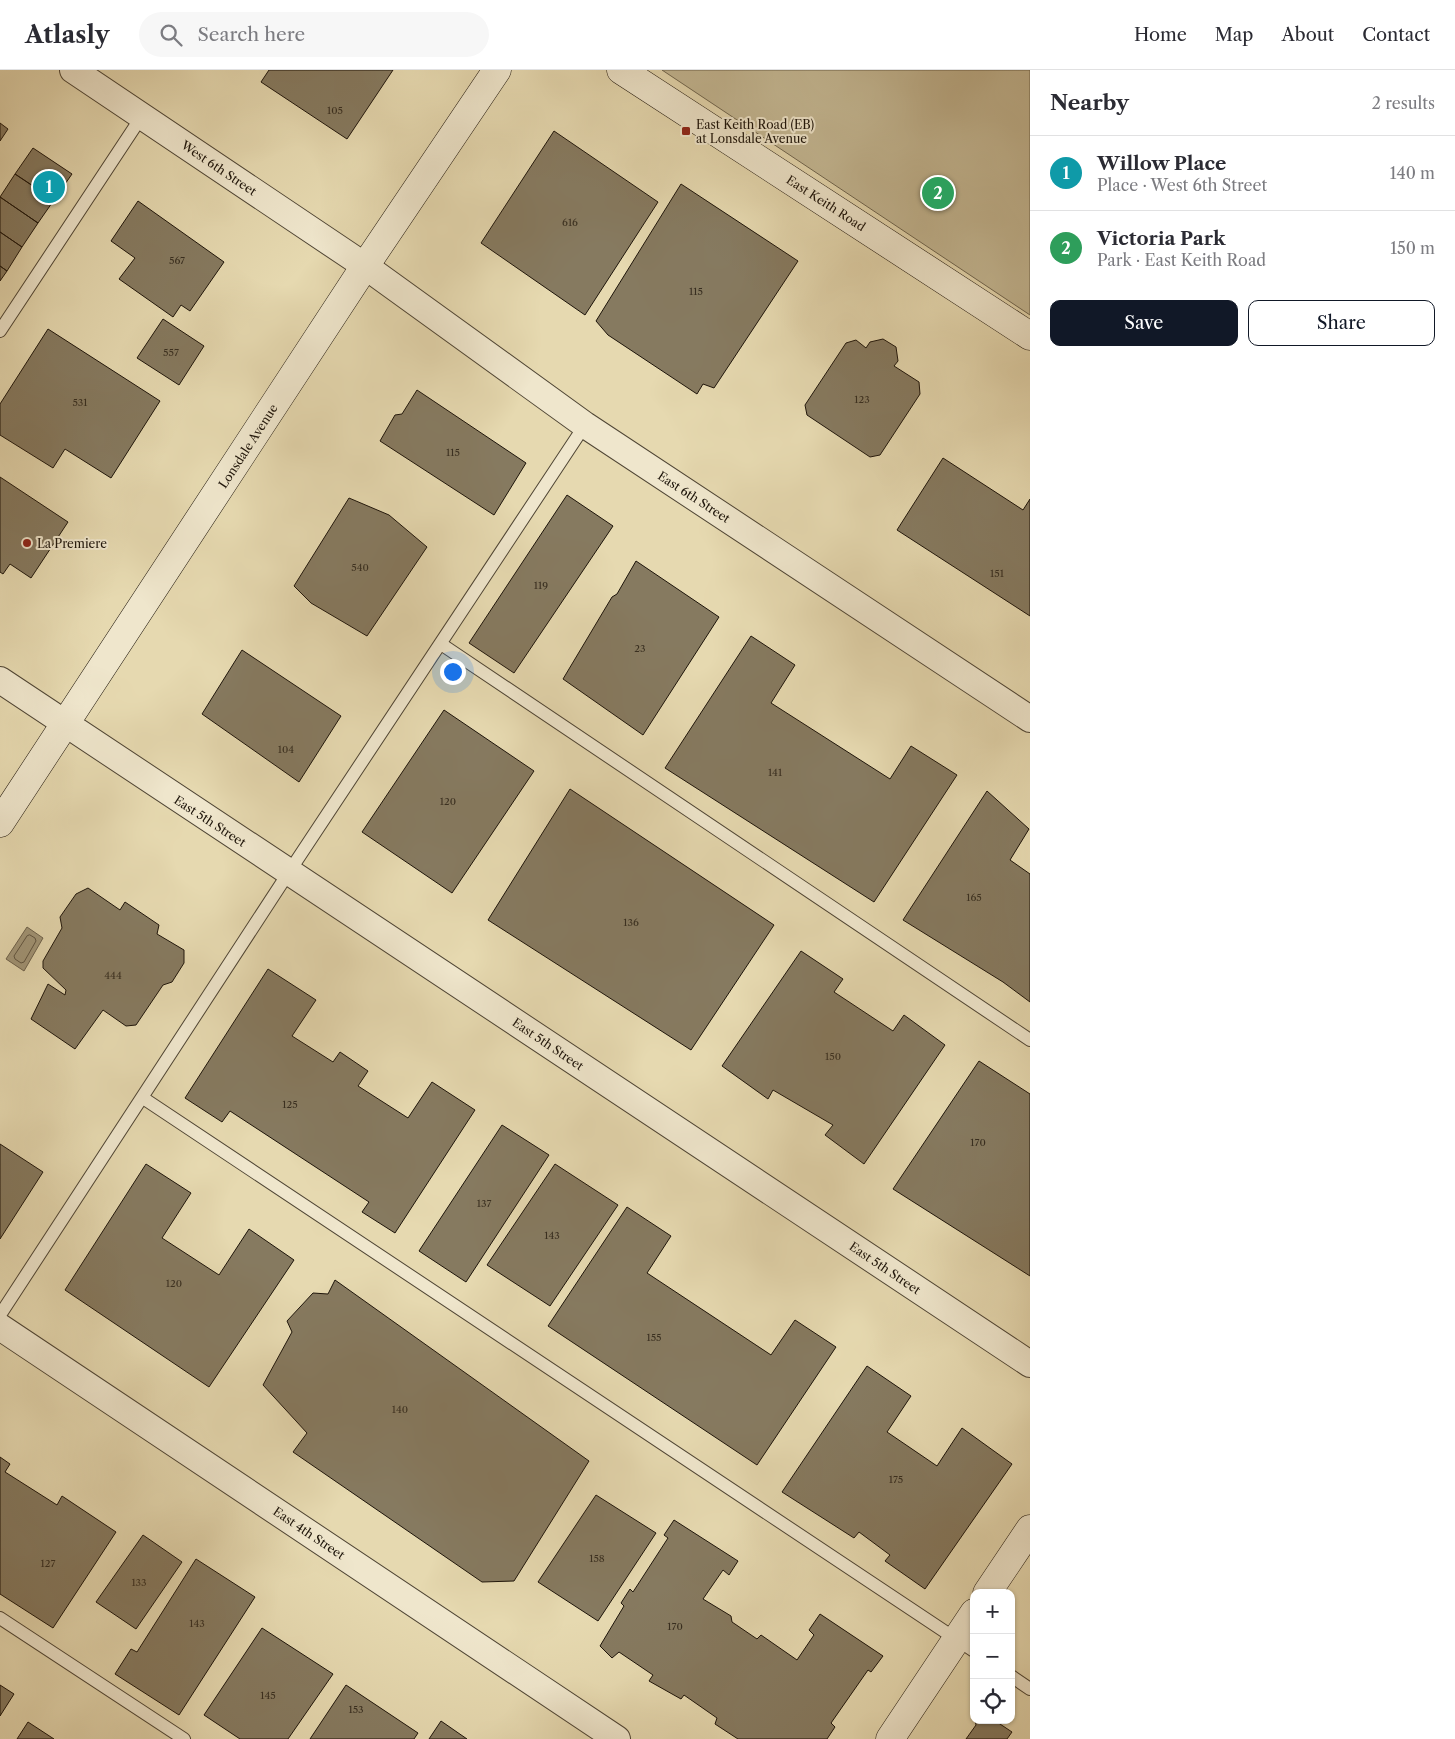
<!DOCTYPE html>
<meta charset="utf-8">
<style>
:root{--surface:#fff;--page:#f7f7f7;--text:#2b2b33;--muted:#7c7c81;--line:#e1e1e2;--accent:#111827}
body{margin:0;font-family:"Libre Caslon Text",serif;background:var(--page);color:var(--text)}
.controls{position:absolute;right:15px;bottom:15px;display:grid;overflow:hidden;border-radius:10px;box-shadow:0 1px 4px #0004}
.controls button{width:45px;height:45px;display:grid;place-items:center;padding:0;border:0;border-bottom:1px solid var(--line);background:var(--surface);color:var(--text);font:25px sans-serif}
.you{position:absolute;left:452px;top:601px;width:18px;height:18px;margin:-12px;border:4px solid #fff;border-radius:50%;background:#1a73e8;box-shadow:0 0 0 8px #1a73e833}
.badge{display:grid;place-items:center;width:32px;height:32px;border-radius:50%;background:var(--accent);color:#fff;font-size:16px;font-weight:700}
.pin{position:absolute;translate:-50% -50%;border:2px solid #fff;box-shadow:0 1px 5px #0006}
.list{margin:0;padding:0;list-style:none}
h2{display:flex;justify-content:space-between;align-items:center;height:65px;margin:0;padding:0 20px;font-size:21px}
h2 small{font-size:16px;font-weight:400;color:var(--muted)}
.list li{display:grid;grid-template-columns:32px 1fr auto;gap:15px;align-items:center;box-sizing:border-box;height:75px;padding:0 20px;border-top:1px solid var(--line)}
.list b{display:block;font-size:19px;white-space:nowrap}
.list p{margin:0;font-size:16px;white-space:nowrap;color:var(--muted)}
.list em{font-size:16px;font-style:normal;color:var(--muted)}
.actions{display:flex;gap:10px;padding:15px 20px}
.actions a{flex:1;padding:11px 0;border:1px solid var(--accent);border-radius:10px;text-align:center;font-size:18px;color:var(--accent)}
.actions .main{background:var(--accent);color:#fff}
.icon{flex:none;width:28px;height:28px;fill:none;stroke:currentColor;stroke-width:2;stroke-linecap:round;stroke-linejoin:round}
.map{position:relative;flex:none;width:1030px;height:1669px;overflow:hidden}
header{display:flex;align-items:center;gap:30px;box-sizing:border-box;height:70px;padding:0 25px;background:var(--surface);border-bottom:1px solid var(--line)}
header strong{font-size:24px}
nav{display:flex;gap:28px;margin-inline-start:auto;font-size:18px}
.search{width:350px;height:45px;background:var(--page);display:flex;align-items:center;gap:12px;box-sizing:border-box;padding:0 18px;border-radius:28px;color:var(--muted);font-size:19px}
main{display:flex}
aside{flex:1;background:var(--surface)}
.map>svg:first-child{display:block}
</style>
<header>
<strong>Atlasly</strong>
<div class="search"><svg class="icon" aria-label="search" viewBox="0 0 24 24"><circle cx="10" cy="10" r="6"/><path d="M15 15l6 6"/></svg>Search here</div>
<nav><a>Home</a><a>Map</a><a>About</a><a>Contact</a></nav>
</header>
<main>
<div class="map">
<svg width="1030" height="1669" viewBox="0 0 1030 1669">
<rect width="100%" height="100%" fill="#e6d9b0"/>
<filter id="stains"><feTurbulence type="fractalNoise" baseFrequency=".004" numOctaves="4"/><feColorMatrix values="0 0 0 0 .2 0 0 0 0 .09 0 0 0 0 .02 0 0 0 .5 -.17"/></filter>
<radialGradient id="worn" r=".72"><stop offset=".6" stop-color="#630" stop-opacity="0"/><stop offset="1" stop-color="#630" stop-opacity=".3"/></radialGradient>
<path fill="#c4b894" stroke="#70664f" d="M662,0H1030V245Z"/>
<path fill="#a29678" stroke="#6d624c" d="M27,857L43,868L24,901L6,889Z"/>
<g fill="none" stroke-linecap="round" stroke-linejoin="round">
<path stroke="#605541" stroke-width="1" d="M30,865L35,868L36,871L24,892L21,893L15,889L14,886L27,866Z"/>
</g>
<path fill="#867a60" stroke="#1d140a" d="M269,0H393L347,69L261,12Z
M0,53L8,59L0,71Z
M554,61L658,132L585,245L481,173Z
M33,78L72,104L54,130L15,104Z
M15,104L54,130L38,153L0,127Z
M681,114L798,191L714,318L703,314L697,324L608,265L596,251Z
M0,127L38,153L22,177L0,162Z
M138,131L224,192L190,241L181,235L173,247L119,209L135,188L111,171Z
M0,162L22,177L7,201L0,196Z
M0,196L7,201L0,211Z
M163,249L204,276L179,315L137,288Z
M48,259L160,331L111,408L65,379L53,398L0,365V334Z
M883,269L896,277L898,291L894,296L919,312L920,324L880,385L870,387L807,345L805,335L846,273L856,270L866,278L870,272Z
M417,320L526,393L494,445L380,371L395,345L402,344Z
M943,388L1023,440L1030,429V546L897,460Z
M0,407L68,452L31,508L10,494L3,504L0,502Z
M567,425L613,456L514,603L469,573Z
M349,428L389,445L427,477L367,566L311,533L294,516Z
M636,491L719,547L643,665L563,609L612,527L617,524Z
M751,566L795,595L771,633L890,709L911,676L957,705L874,832L665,698Z
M242,580L341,646L299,712L202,644Z
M444,640L534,701L452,823L362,762Z
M570,719L774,855L691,980L488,850Z
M987,721L1029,759L1010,790L1030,804V932L1003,912L903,850Z
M88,818L120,840L125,832L159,855L157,864L184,880V893L172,912L163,915L136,955L126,956L103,940L75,979L31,949L48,914L65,925L66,920L43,898V891L62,858L60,847L76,824Z
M801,881L843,909L834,922L893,961L904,945L945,975L864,1094L825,1065L833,1055L773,1020L768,1029L722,996Z
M268,899L316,930L292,966L333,992L340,982L368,1001L358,1016L408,1048L432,1012L475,1040L395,1163L362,1142L369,1132L230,1041L222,1052L185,1028Z
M979,991L1030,1024V1206L893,1119Z
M502,1055L549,1085L466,1212L419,1181Z
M0,1074L43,1102L0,1169Z
M146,1094L191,1123L162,1168L219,1205L249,1159L294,1190L209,1317L65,1220Z
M555,1094L618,1135L550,1236L487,1195Z
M627,1137L671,1166L647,1203L771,1285L795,1250L836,1277L757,1395L548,1256Z
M335,1210L589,1391L514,1511L482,1512L293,1382L307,1363L263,1315L292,1262L287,1251L313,1223L328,1224Z
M867,1296L911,1326L887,1362L937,1396L962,1358L1012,1394L925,1519L885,1491L890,1485L859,1462L854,1468L782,1422Z
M0,1387L10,1394L5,1402L57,1435L62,1426L116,1462L53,1558L0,1524Z
M596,1425L656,1463L598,1551L538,1512Z
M674,1450L738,1491L729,1505L723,1500L703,1529L731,1546L732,1552L757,1569L761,1565L797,1590L814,1565L809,1560L820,1544L883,1586L871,1602L868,1600L831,1653L835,1657L827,1669H738L715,1654L717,1648L684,1625L681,1629L649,1611L653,1605L619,1582L612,1588L600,1576L624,1536L621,1533L630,1519L633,1522L668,1468L664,1465Z
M143,1465L182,1492L136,1559L96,1532Z
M196,1489L255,1527L179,1645L115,1604L131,1579L137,1582Z
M262,1558L333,1604L288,1669H240L204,1645Z
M0,1615L14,1624L0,1646Z
M346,1615L418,1663L414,1669H310Z
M975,1650H994L1012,1662L1007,1669H966L976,1655Z
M441,1651L467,1669H429Z
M28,1652L54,1669H17Z"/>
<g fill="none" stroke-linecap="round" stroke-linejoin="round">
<g stroke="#4f4534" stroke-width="14">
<path id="lane" d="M0,261L142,46
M441,574L1030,970
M143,1028L974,1581
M0,1245L289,802L585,355
M0,1548L184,1669
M1011,1606L1030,1619"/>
</g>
<g stroke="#4f4534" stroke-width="28">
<path id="street" d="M73,0L365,196L585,355L1030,649
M0,610L1030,1294
M0,1257L617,1669"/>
</g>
<g stroke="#1d140a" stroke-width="29">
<path id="secondary" d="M621,0L1030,266
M0,753L365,196L497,0
M987,1523L1030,1459
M890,1669L974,1543"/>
</g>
<use href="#lane" stroke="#efe6cc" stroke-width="12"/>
<use href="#street" stroke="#efe6cc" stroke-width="26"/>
<use href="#secondary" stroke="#efe6cc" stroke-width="28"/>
</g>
<g fill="#8f2418" stroke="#efe6cc" stroke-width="2">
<rect x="681" y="56" width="10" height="10" rx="2.5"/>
<circle cx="27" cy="473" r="5"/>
</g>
<g text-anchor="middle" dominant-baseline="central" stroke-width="4" stroke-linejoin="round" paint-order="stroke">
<g font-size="10" fill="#372e20">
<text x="335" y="40">105</text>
<text x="570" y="152">616</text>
<text x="177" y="190">567</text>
<text x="696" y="221">115</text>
<text x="171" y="282">557</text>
<text x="862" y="329">123</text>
<text x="80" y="332">531</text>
<text x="453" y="382">115</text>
<text x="360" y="497">540</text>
<text x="997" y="503">151</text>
<text x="541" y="515">119</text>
<text x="640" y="578">23</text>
<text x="286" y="679">104</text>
<text x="775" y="702">141</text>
<text x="448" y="731">120</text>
<text x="974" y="827">165</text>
<text x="631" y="852">136</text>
<text x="113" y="905">444</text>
<text x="833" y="986">150</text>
<text x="290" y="1034">125</text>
<text x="978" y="1072">170</text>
<text x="484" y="1133">137</text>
<text x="552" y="1165">143</text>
<text x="174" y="1213">120</text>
<text x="654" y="1267">155</text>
<text x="400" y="1339">140</text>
<text x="896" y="1409">175</text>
<text x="597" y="1488">158</text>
<text x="48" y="1493">127</text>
<text x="139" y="1512">133</text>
<text x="197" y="1553">143</text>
<text x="675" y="1556">170</text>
<text x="268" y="1625">145</text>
<text x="356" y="1639">153</text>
</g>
<g font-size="12" fill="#1d140a" stroke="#efe6cc" text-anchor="start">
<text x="696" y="54">East Keith Road (EB)<tspan x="696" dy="14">at Lonsdale Avenue</tspan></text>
<text x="37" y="473">La Premiere</text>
</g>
<g font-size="12" fill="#1d140a" stroke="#efe6cc">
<text transform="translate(219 98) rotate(34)">West 6th Street</text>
<text transform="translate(826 133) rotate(33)">East Keith Road</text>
<text transform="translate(248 376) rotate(-57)">Lonsdale Avenue</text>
<text transform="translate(694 427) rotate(33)">East 6th Street</text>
<text transform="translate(210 751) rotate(33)">East 5th Street</text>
<text transform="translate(548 974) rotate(34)">East 5th Street</text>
<text transform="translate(885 1198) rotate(34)">East 5th Street</text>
<text transform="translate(309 1463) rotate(34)">East 4th Street</text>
</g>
</g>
<rect width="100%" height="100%" filter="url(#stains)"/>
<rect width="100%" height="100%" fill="url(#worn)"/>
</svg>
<div class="controls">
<button>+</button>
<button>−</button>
<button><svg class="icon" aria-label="locate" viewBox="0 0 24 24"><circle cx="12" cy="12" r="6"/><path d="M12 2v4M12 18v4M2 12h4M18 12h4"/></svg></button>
</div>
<div class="you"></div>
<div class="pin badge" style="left:49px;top:117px;background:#0f9aa8">1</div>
<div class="pin badge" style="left:938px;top:123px;background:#2e9e5b">2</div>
</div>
<aside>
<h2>Nearby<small>2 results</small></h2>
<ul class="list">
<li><span class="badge" style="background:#0f9aa8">1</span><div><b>Willow Place</b><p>Place · West 6th Street</p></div><em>140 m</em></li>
<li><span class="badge" style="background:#2e9e5b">2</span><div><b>Victoria Park</b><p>Park · East Keith Road</p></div><em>150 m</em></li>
</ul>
<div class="actions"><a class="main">Save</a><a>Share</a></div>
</aside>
</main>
